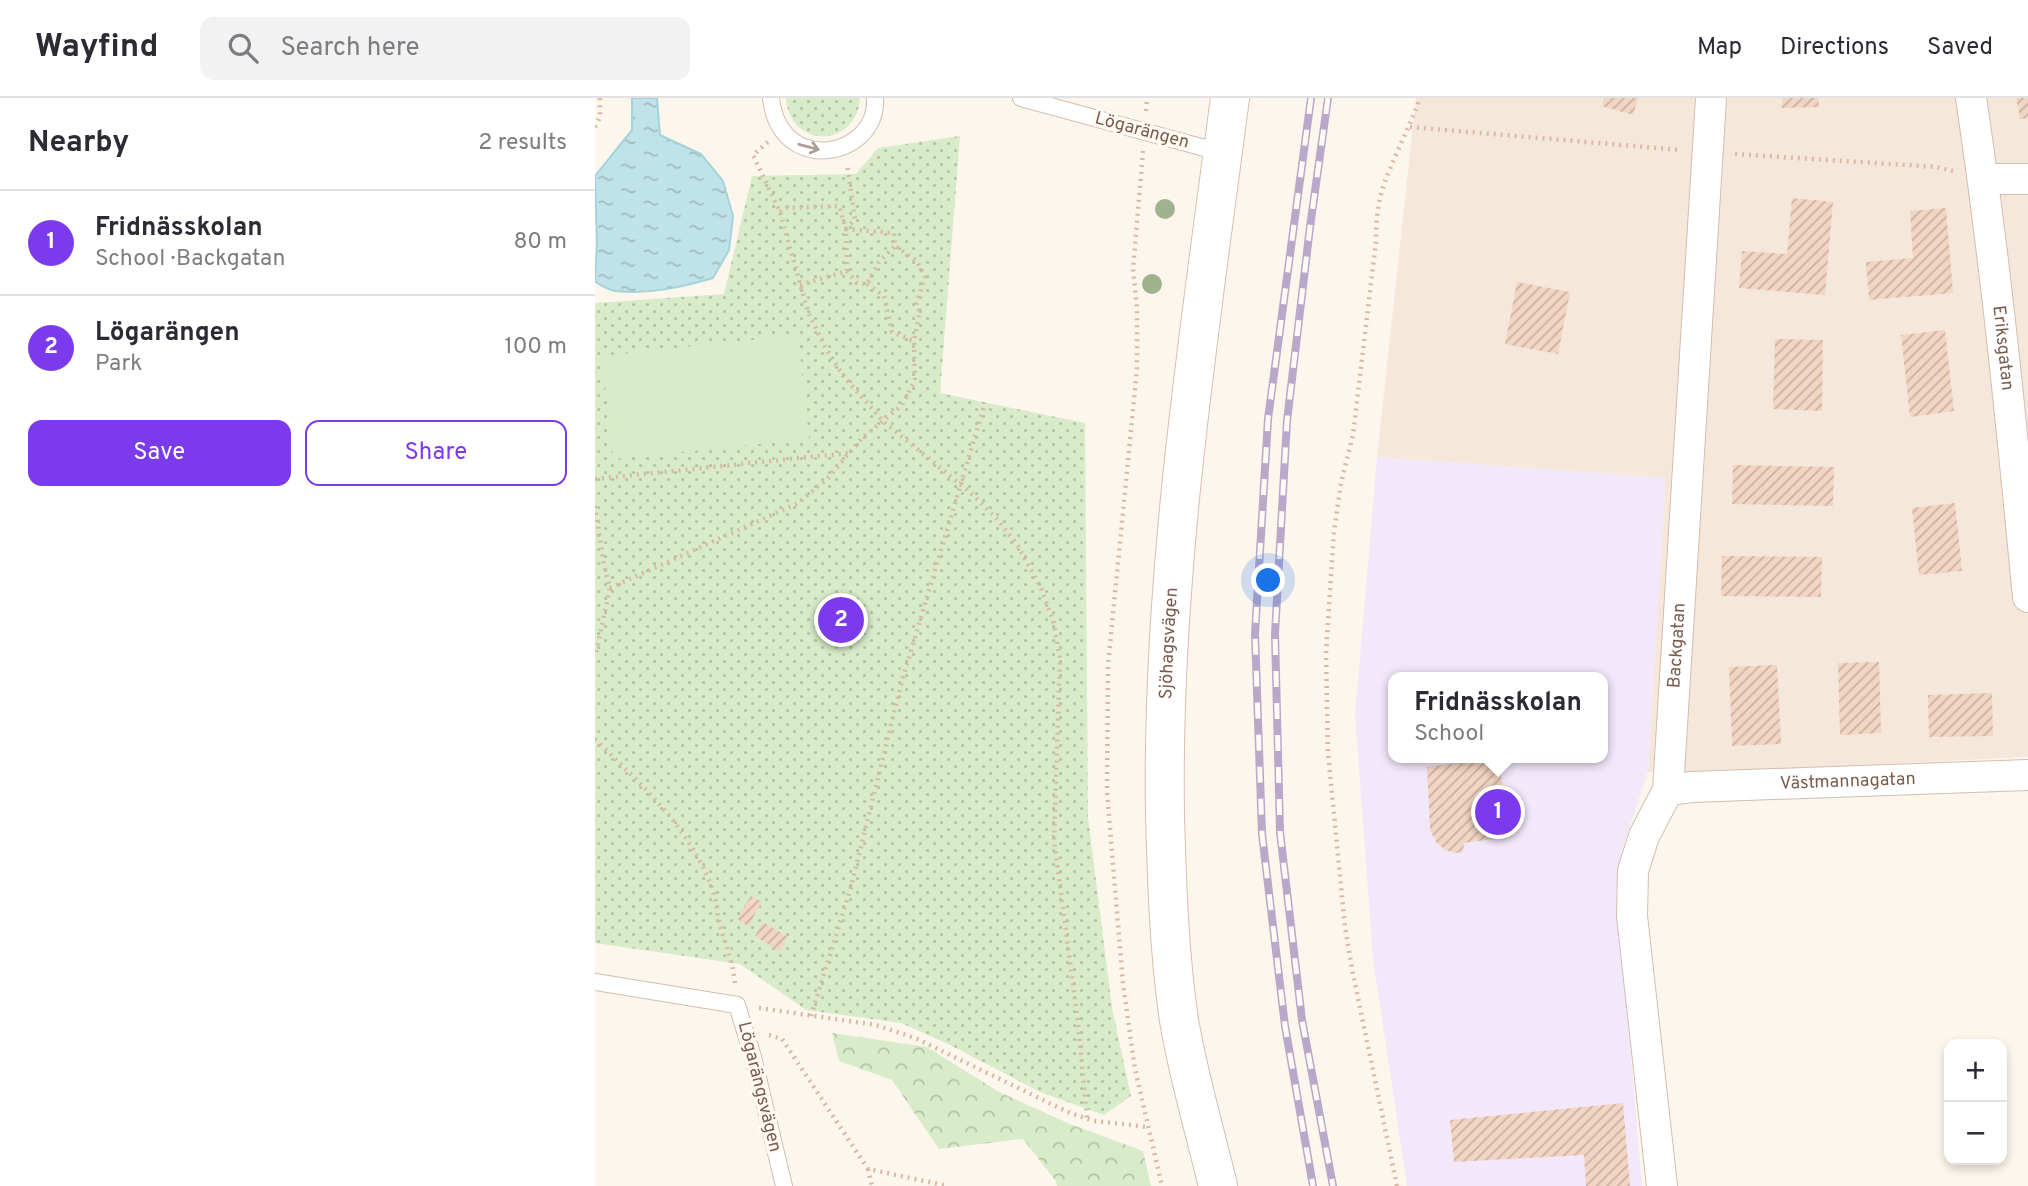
<!DOCTYPE html>
<meta charset="utf-8">
<style>
:root{--surface:#fff;--page:#f2f2f3;--text:#2b2b33;--muted:#7c7c81;--line:#e1e1e2;--accent:#7c3aed}
body{margin:0;font-family:Overpass,sans-serif;background:var(--page);color:var(--text)}
.controls{position:absolute;right:21px;bottom:21px;display:grid;overflow:hidden;border-radius:14px;box-shadow:0 4px 10px #0003}
.controls button{width:63px;height:63px;display:grid;place-items:center;padding:0;border:0;border-bottom:2px solid var(--line);background:var(--surface);color:var(--text);font:35px sans-serif}
.you{position:absolute;left:674px;top:483px;width:24px;height:24px;margin:-18px;border:5px solid #fff;border-radius:50%;background:#1a73e8;box-shadow:0 0 0 10px #1a73e833}
.badge{display:grid;place-items:center;width:46px;height:46px;border-radius:50%;background:var(--accent);color:#fff;font-size:23px;font-weight:700}
.pin{position:absolute;translate:-50% -50%;border:4px solid #fff;box-shadow:0 2px 7px #0006}
.popup{position:absolute;left:793px;top:574px;width:220px;height:91px;box-sizing:border-box;display:grid;place-content:center;border-radius:14px;background:var(--surface);filter:drop-shadow(0 2px 5px #0005);font-size:23px;white-space:nowrap;color:var(--muted)}
.popup b{font-size:26px;color:var(--text)}
.popup::after{content:'';position:absolute;left:50%;top:100%;margin-left:-14px;border:14px solid transparent;border-top-color:var(--surface)}
.list{margin:0;padding:0;list-style:none}
h2{display:flex;justify-content:space-between;align-items:center;height:91px;margin:0;padding:0 28px;font-size:30px}
h2 small{font-size:23px;font-weight:400;color:var(--muted)}
.list li{display:grid;grid-template-columns:46px 1fr auto;gap:21px;align-items:center;box-sizing:border-box;height:105px;padding:0 28px;border-top:2px solid var(--line)}
.list b{display:block;font-size:26px;white-space:nowrap}
.list p{margin:0;font-size:23px;white-space:nowrap;color:var(--muted)}
.list em{font-size:23px;font-style:normal;color:var(--muted)}
.actions{display:flex;gap:14px;padding:21px 28px}
.actions a{flex:1;padding:16px 0;border:2px solid var(--accent);border-radius:14px;text-align:center;font-size:24px;color:var(--accent)}
.actions .main{background:var(--accent);color:#fff}
.icon{flex:none;width:38px;height:38px;fill:none;stroke:currentColor;stroke-width:2;stroke-linecap:round;stroke-linejoin:round}
.map{position:relative;flex:none;width:1433px;height:1088px;overflow:hidden}
header{display:flex;align-items:center;gap:42px;box-sizing:border-box;height:98px;padding:0 35px;background:var(--surface);border-bottom:2px solid var(--line)}
header strong{font-size:33px}
nav{display:flex;gap:38px;margin-inline-start:auto;font-size:24px}
.search{width:490px;height:63px;background:var(--page);display:flex;align-items:center;gap:18px;box-sizing:border-box;padding:0 24px;border-radius:14px;color:var(--muted);font-size:26px}
main{display:flex}
aside{flex:1;background:var(--surface)}
.map>svg:first-child{display:block}
</style>
<header>
<strong>Wayfind</strong>
<div class="search"><svg class="icon" aria-label="search" viewBox="0 0 24 24"><circle cx="10" cy="10" r="6"/><path d="M15 15l6 6"/></svg>Search here</div>
<nav><a>Map</a><a>Directions</a><a>Saved</a></nav>
</header>
<main>
<aside>
<h2>Nearby<small>2 results</small></h2>
<ul class="list">
<li><span class="badge">1</span><div><b>Fridnässkolan</b><p>School · Backgatan</p></div><em>80 m</em></li>
<li><span class="badge">2</span><div><b>Lögarängen</b><p>Park</p></div><em>100 m</em></li>
</ul>
<div class="actions"><a class="main">Save</a><a>Share</a></div>
</aside>
<div class="map">
<svg width="1433" height="1088" viewBox="0 0 1433 1088">
<defs>
<pattern id="grass-dots" width="8" height="8" patternUnits="userSpaceOnUse" patternTransform="scale(1.75)"><rect width="8" height="8" fill="#d8ecc9"/><path d="M2 2h.1M6 6h.1" fill="none" stroke="#b4c2a5" stroke-width="1.8" stroke-linecap="round"/></pattern>
<pattern id="forest-crowns" width="20" height="18" patternUnits="userSpaceOnUse" patternTransform="scale(1.75)"><rect width="20" height="18" fill="#d8ecc9"/><path d="M2 6a3 3 0 1 1 6 0M12 15a3 3 0 1 1 6 0" fill="none" stroke="#b4c2a5"/></pattern>
<pattern id="water-ripples" width="26" height="14" patternUnits="userSpaceOnUse" patternTransform="scale(1.75)"><rect width="26" height="14" fill="#bfe3e8"/><path d="M2 4q2-2 4 0t4 0M15 11q2-2 4 0t4 0" fill="none" stroke="#a0bbbe"/></pattern>
<pattern id="building-hatch" width="6" height="6" patternUnits="userSpaceOnUse" patternTransform="scale(1.75)"><rect width="6" height="6" fill="#f3d5c3"/><path d="M-1 1l2-2M0 6l6-6M5 7l2-2" fill="none" stroke="#cab0a1"/></pattern>
</defs>
<rect width="100%" height="100%" fill="#fdf6ec"/>
<path fill="#f5e8da" d="M821,0H1433V659L1125,674H1053L1070,380L782,359Z"/>
<path fill="#f3e8fa" fill-rule="evenodd" d="M782,359L1071,380L1053,674L1026,755L1032,909L1047,1088H812L778,861L760,617ZM798,579H1008V660H798Z"/>
<path fill="url(#grass-dots)" d="M191,0H265C262,51 194,51 191,0Z
M365,38L345,295L490,325L493,719L517,910L536,998L509,1017L445,994L355,947L306,925L211,912L145,866L0,845V205L129,196L157,78L261,76L283,50Z"/>
<path fill="url(#forest-crowns)" d="M237,935L332,949L404,994L475,1026L548,1053L556,1088H462L461,1083L428,1041L344,1051L297,982L244,963Z"/>
<path fill="#d8ecc9" d="M203,237L214,341L18,361L7,258Z"/>
<path fill="url(#water-ripples)" stroke="#a5d3da" stroke-width="2" d="M37,0H62L65,37L106,56L128,83L138,118L134,152L118,180C87,189 53,197 20,193C13,192 6,187 0,184L2,146L0,78L37,32Z"/>
<path fill="url(#building-hatch)" d="M1009,0H1043L1038,17L1007,8Z
M1187,0H1223L1224,9L1187,10Z
M1421,0H1433V20L1425,21Z
M1197,100L1238,104L1230,197L1144,190L1147,153L1192,156Z
M1351,110L1358,195L1274,202L1271,164L1318,160L1315,113Z
M922,184L975,194L963,256L910,246Z
M1350,232L1359,313L1315,319L1306,237Z
M1180,241L1228,242L1227,313L1178,311Z
M1138,367L1239,369L1238,408L1137,406Z
M1360,405L1367,473L1324,477L1317,410Z
M1127,458L1227,459L1226,499L1126,498Z
M1284,564L1286,635L1245,637L1243,565Z
M1182,567L1186,646L1137,648L1134,569Z
M1397,595L1398,638L1334,639L1333,597Z
M898,660H904L913,739L869,745L868,754L860,755L850,752L841,744L835,732L832,669Z
M156,798L167,804L153,828L142,821Z
M168,824L193,839L185,853L160,838Z
M1028,1005L1035,1088H991L989,1057L859,1064L855,1022Z"/>
<g fill="none" stroke-linecap="round" stroke-linejoin="round">
<g stroke="#d1beb0" stroke-width="18">
<path id="lane" d="M176,0C185,80 284,59 280,0
M426,0L628,55
M0,884L142,907L158,959L189,1088"/>
</g>
<g stroke="#d1beb0" stroke-width="32">
<g id="street">
<path id="s1" d="M1376,0C1401,166 1417,332 1433,499"/>
<path d="M1389,81H1433"/>
<path id="s2" d="M1073,692L1097,689L1433,677"/>
<path id="s3" d="M1067,1088L1037,818L1038,773L1049,738L1073,692L1116,0"/>
</g>
</g>
<g stroke="#d6c0b0" stroke-width="40">
<g id="secondary">
<path id="s4" d="M623,1088C610,1033 593,977 584,922C574,854 572,786 570,718C566,477 604,238 635,0"/>
</g>
</g>
<path stroke="#d9b8a5" stroke-width="4.5" stroke-dasharray="2 5" stroke-linecap="butt" d="M551,13L552,0
M0,29L5,19V0
M815,29L1086,52
M173,44L158,57L185,114L213,214L230,249L249,279L289,324L376,395L402,421L423,448L445,488L458,522L465,560L459,742L483,924L492,1020
M548,53L538,171L542,210V271L513,567L512,694L528,886L540,971L567,1088
M1140,56L1342,69L1358,73
M252,173L262,185L272,186L284,164L300,148
M272,186L289,198L297,234L319,243
M205,187L252,173L251,131L260,121L252,66
M0,381L253,355
M0,408L9,467L15,490L0,559
M15,490L203,405L233,380L266,341L307,307L320,282L319,243L325,214L321,207L330,179L322,163L300,148L299,135L251,131L244,108L192,110L185,114
M0,641C46,687 91,725 116,787C121,800 122,815 125,828C131,848 138,865 140,885
M164,910L281,927L320,940L475,1015L499,1023L553,1029
M216,918L256,789L307,583L390,305
M174,937L187,941L273,1071L353,1088
M273,1071L277,1088
M802,1088L758,876L750,829L733,655L731,555L739,433L746,385L758,337L781,143C781,126 782,110 787,93C796,63 814,31 825,0"/>
<use href="#lane" stroke="#fff" stroke-width="16"/>
<use href="#street" stroke="#fff" stroke-width="30"/>
<use href="#secondary" stroke="#fff" stroke-width="38"/>
<g stroke="#b9a8c9" stroke-width="8">
<path id="rail" d="M716,0L673,321L660,536L667,736L690,928L718,1088
M733,0L715,129L692,323L680,536L685,734L707,922L738,1088"/>
</g>
<use href="#rail" stroke="#fffaf3" stroke-width="5" stroke-dasharray="16" stroke-linecap="butt"/>
</g>
<g fill="#a0b28e">
<circle cx="570" cy="111" r="10"/>
<circle cx="557" cy="186" r="10"/>
</g>
<defs><path id="oneway-shaft" d="M-6 0H5M1.5-3L5.5 0L1.5 3" fill="none" stroke-width="1.6" stroke-linecap="round" stroke-linejoin="round" transform="scale(1.75)"/></defs>
<use stroke="#af9d94" href="#oneway-shaft" transform="translate(214 49) rotate(15)"/>
<g text-anchor="middle" dominant-baseline="central" stroke-width="7" stroke-linejoin="round" paint-order="stroke">
<g font-size="18" fill="#7a5c4d" stroke="#fffaf3">
<text transform="translate(547 33) rotate(15)">Lögarängen</text>
<text stroke="none"><textPath href="#s1" startOffset="252">Eriksgatan</textPath></text>
<text stroke="none"><textPath href="#s4" startOffset="548">Sjöhagsvägen</textPath></text>
<text stroke="none"><textPath href="#s3" startOffset="550">Backgatan</textPath></text>
<text stroke="none"><textPath href="#s2" startOffset="180">Västmannagatan</textPath></text>
<text transform="translate(164 989) rotate(76)">Lögarängsvägen</text>
</g>
</g>
</svg>
<div class="controls">
<button>+</button>
<button>−</button>
</div>
<div class="you"></div>
<div class="pin badge" style="left:903px;top:714px">1</div>
<div class="popup"><b>Fridnässkolan</b>School</div>
<div class="pin badge" style="left:246px;top:522px">2</div>
</div>
</main>
